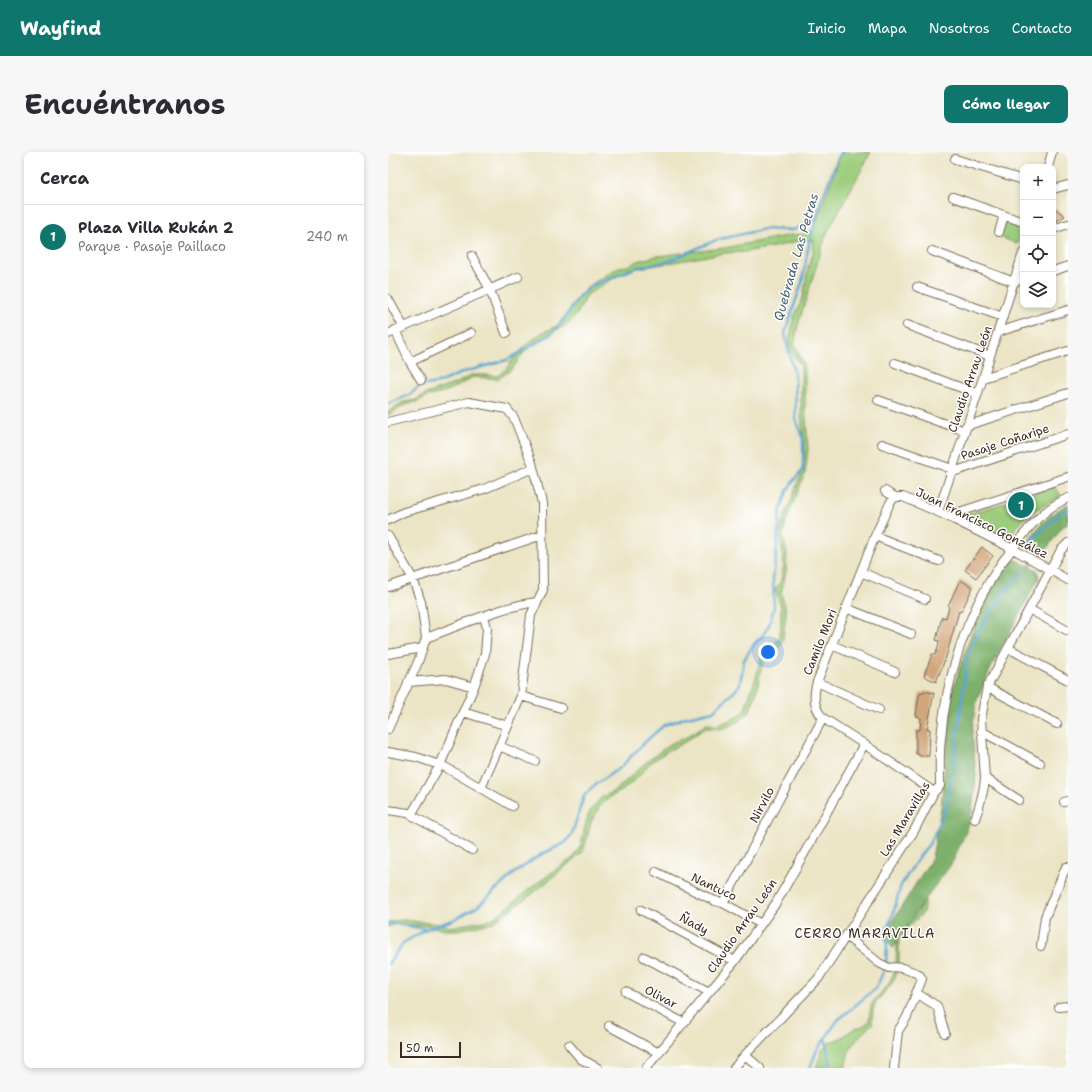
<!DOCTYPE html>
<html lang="es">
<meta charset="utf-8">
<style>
:root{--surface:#fff;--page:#f7f7f7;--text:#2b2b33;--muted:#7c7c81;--line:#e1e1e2;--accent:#0f766e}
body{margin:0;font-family:"Shantell Sans",sans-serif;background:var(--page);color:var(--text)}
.controls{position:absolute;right:12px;top:12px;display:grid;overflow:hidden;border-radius:8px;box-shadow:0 2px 6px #0003}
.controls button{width:36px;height:36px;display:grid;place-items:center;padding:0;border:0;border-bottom:1px solid var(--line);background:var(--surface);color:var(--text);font:20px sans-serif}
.scale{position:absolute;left:12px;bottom:10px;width:61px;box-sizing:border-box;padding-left:4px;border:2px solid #3b2a1e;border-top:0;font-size:11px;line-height:14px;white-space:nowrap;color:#3b2a1e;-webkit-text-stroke:3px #fff;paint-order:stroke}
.you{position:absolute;left:380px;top:500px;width:14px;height:14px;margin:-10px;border:3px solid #fff;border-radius:50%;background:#1a73e8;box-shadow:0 0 0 6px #1a73e833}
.badge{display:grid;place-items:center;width:26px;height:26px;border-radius:50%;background:var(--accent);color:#fff;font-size:13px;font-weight:700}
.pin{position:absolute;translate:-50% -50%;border:2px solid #fff;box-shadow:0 1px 4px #0006}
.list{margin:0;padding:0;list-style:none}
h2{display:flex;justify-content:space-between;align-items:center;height:52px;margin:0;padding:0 16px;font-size:17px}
h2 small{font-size:13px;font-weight:400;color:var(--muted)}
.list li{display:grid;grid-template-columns:26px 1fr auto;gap:12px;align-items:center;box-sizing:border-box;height:64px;padding:0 16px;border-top:1px solid var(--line)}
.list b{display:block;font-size:15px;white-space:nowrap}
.list p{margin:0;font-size:13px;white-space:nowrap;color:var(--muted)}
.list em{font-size:13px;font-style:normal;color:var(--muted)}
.icon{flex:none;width:22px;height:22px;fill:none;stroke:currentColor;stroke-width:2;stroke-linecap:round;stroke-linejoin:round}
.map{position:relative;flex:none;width:680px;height:916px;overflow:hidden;border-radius:8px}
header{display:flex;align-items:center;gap:24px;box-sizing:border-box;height:56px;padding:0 20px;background:var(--accent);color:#fff}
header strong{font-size:19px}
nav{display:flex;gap:22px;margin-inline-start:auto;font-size:14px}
.intro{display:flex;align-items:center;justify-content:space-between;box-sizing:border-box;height:96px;padding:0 24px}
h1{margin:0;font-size:28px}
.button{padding:10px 18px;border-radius:8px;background:var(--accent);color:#fff;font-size:14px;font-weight:700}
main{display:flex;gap:24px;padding:0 24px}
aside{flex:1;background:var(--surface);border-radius:8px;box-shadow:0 2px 6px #0003}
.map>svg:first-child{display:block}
</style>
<header>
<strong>Wayfind</strong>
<nav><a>Inicio</a><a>Mapa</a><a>Nosotros</a><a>Contacto</a></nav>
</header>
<div class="intro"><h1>Encuéntranos</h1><a class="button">Cómo llegar</a></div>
<main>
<aside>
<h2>Cerca<small></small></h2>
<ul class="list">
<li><span class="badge">1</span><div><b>Plaza Villa Rukán 2</b><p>Parque · Pasaje Paillaco</p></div><em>240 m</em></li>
</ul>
</aside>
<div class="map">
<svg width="680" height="916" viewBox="0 0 680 916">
<rect width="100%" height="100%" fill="#fff"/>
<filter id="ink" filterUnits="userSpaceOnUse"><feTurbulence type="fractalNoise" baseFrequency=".025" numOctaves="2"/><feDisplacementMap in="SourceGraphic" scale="8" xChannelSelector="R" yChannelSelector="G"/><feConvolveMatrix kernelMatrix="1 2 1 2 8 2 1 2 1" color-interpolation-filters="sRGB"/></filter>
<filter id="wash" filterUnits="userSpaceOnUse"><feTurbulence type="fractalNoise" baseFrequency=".012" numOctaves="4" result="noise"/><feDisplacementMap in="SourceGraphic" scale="16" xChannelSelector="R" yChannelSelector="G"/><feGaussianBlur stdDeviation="0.9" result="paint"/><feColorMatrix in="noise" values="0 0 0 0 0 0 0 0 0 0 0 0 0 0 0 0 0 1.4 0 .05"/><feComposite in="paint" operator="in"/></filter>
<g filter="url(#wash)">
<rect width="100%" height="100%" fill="#ebe4c5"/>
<path fill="#9ccc7b" stroke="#6c7b4c" d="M453,0H483L438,83L410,173L406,192L417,214V251L420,299L417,321L398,369L395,385L399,402L398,420L393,441L397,454L398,462L395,487L392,495L387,501L378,505L374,514L368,542L361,561L350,570L342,574L332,577L317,576L297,590L279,599L261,612L250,625L235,638L221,646L211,656L203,670L195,700L143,743L104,771L70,778H56L43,774L8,772L0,775V770L15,768L52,772L62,775L102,768L124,752L140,738L163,721L186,705L193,693L198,670L202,659L214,645L228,638L257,611L282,592L298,585L319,572L330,573L347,566L356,560L368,525L373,505L376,501L384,498L392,483L393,470V455L387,437L392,431L396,413L392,386L394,371L413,322L417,301L413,264V213L403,200L401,189L406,165L415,145L420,116L425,101L426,88L409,89L391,94L357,100L336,101L253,116L241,117L200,142L189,162L178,173L148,189L131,206L126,215L116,223L110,227L85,225L70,234L51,242L40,244L28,250L19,252L0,263V260L15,250L28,248L38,242L69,231L83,223H101L108,224L111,223L119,216L125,207L138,193L152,182L170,173L194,141L202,133L231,115L240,114L252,108L269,104L336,96L403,83L417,82L426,77C434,51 446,26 453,0Z
M617,71L635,78L629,92L612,85Z
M668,335L673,344L640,362L621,384L617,387L571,365Z
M680,362V363L667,372L657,384L652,402L629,434L623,446L609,483L592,514L580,562L579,576L582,606L568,677L559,705L551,722L539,736L535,761L518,778L511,787V814L508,823L505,830L488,850L485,858L484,872L470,886L461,899L457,916H428L434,899L440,891L455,885L465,877L475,874L481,869L482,860L484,851L500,833L508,816L509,786L516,775L530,762L534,751L536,732L548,719L556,704L568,661L580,601L576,574L577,554L584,527L594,503L606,482L622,441L631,426L651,400L654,384L660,376L668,369Z"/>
<path fill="#7db06b" stroke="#5c6d44" d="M680,352V372L674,375L655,402L637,395C649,375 659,364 680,352Z
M627,408L649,418L651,426L605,511L588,550L584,579L588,625L583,668L564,711L540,743L505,796L495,784L544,706L553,656L564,539L593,454L621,410Z"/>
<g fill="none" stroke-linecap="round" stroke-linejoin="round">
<path stroke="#58a5d1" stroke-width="2.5" d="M0,252L21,243L32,234L50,231L76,220L119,208L161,184L175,169L191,144L205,133L250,115L278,110L328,88L377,77L406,78L428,65
M640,392L667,366L680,356
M0,771L39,777
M0,812L15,791L39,777L65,768L89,755L125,722L152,703L177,691L184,682L196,644L204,635L233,615L257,590L276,573L299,565L325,559L346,540L352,532L356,508L366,492L375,483L381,473L386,455L385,425L388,404L392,360L399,339L406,328L415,318V287L408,267L407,224L401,201L397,181L414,130L421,92L433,49L450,6L454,0
M498,812L499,787L498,778L505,762L513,733L533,702L542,691L557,659L565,618L579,507L591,478L617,439L635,420
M437,886L442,911V916
M422,916L429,898L440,882L450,868L488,836L497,816"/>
</g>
<g id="blocks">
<path fill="#d2a67d" d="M665,55L677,64L665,71Z
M594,395L605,404L588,426L577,418Z
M572,428L585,435L573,460L571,459L558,505L548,530L536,524L544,502L547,503L550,496L551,489L548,488L554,465L558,466L561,455L560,454Z
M536,539L546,541L539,577H542L541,604H531V602H528V578H532L533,566L528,564L530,550L532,540L535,541Z"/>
</g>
</g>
<g filter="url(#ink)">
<use href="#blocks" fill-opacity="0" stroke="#796b58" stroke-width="1"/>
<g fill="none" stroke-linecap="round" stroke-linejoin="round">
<g stroke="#796b58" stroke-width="10">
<path id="minor" d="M567,7L635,28
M660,15L664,0
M665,37L680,33
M565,45L635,70
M665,77L680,72
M611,80L616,63
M544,99L626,130L635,127
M84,104L102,138L118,181
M665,119L680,114
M529,135L615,165
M0,147L15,174
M519,173L602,204
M7,178L22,210L33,228
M610,180L680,158
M0,182L130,125
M22,210L83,181
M507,211L590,242
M595,226L680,199
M490,248L577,279
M0,270L81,250L119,257L126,266L144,311L154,351L155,438L143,463L133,544L93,636
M578,274L680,241
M494,292L564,317
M562,321L680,282
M497,339L507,345H515L559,364L625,397L680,428
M507,345L502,351L487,384L429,530C425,543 425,555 435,566L476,592L546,640
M550,360L595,226L635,101
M559,364L680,325
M0,368L16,360L96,337L145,316
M0,384L25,427L33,450L38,486L30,510L0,577
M487,384L551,409
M473,420L537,447
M0,435L154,383
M458,456L523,482
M641,457L680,479
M38,486C74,473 110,455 149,450
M444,493L507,520
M620,496L680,528
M0,502L34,496
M20,530L58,527L86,535
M429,530L491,558
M599,535L669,572
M133,544L173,556
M75,560L120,574
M593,579L652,611
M111,594L147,609
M0,600L28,605L57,615L124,654
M597,626L631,648
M676,650L680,649
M0,658L20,661L84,698
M23,663L52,613L86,535L97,502L99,476L96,464
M587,667C592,653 596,641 597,626L593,567L599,535L673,398L680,391
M268,720L327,749L335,751L373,772
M335,751L435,566
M253,758L347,809
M458,784L491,811L501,816C512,813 521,819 531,822L534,827L519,865L510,879L506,916
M653,794L657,765L678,715H680
M256,805L321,840
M238,840L296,871
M528,841L549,854L557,881
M671,855L680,854
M221,874L271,901
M181,893L193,907L210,916
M357,903L372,916
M258,916L347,809L388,751L421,693L476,592
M346,916L357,903L430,827L526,679L546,640L552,634C552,618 551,602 553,586C558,526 578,463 612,413C616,407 621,402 625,396C641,375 655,357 680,346"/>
</g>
<use href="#minor" stroke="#fff" stroke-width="8"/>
</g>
</g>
<g text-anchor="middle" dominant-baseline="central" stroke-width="3" stroke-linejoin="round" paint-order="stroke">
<g font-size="12" fill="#3b2a1e" stroke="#fff">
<text transform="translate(582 227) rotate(-71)">Claudio Arrau León</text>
<text transform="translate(617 290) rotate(-18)">Pasaje Coñaripe</text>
<text transform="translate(594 371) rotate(26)">Juan Francisco González</text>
<text transform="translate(432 490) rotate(-68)">Camilo Mori</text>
<text transform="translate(374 653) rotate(-62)">Nirvilo</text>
<text transform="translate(517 667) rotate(-59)">Las Maravillas</text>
<text transform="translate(326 735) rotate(25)">Nantuco</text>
<text transform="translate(306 772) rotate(28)">Ñady</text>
<text transform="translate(354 774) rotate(-55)">Claudio Arrau León</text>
<text transform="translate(273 845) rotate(28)">Olivar</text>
</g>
<g font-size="13" font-style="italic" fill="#48616f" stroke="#fff">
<text transform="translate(408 105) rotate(-74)">Quebrada Las Petras</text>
</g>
<g font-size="13" letter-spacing="1" fill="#3b2a1e" stroke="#fff">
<text x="477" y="781">CERRO MARAVILLA</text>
</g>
</g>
</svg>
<div class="controls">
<button>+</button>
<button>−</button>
<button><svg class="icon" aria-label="locate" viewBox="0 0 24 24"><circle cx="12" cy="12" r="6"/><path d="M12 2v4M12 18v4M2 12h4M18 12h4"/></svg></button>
<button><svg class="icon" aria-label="layers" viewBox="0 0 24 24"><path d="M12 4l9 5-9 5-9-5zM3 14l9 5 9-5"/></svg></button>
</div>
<div class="scale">50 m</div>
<div class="you"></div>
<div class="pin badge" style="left:633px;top:353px">1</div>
</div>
</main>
